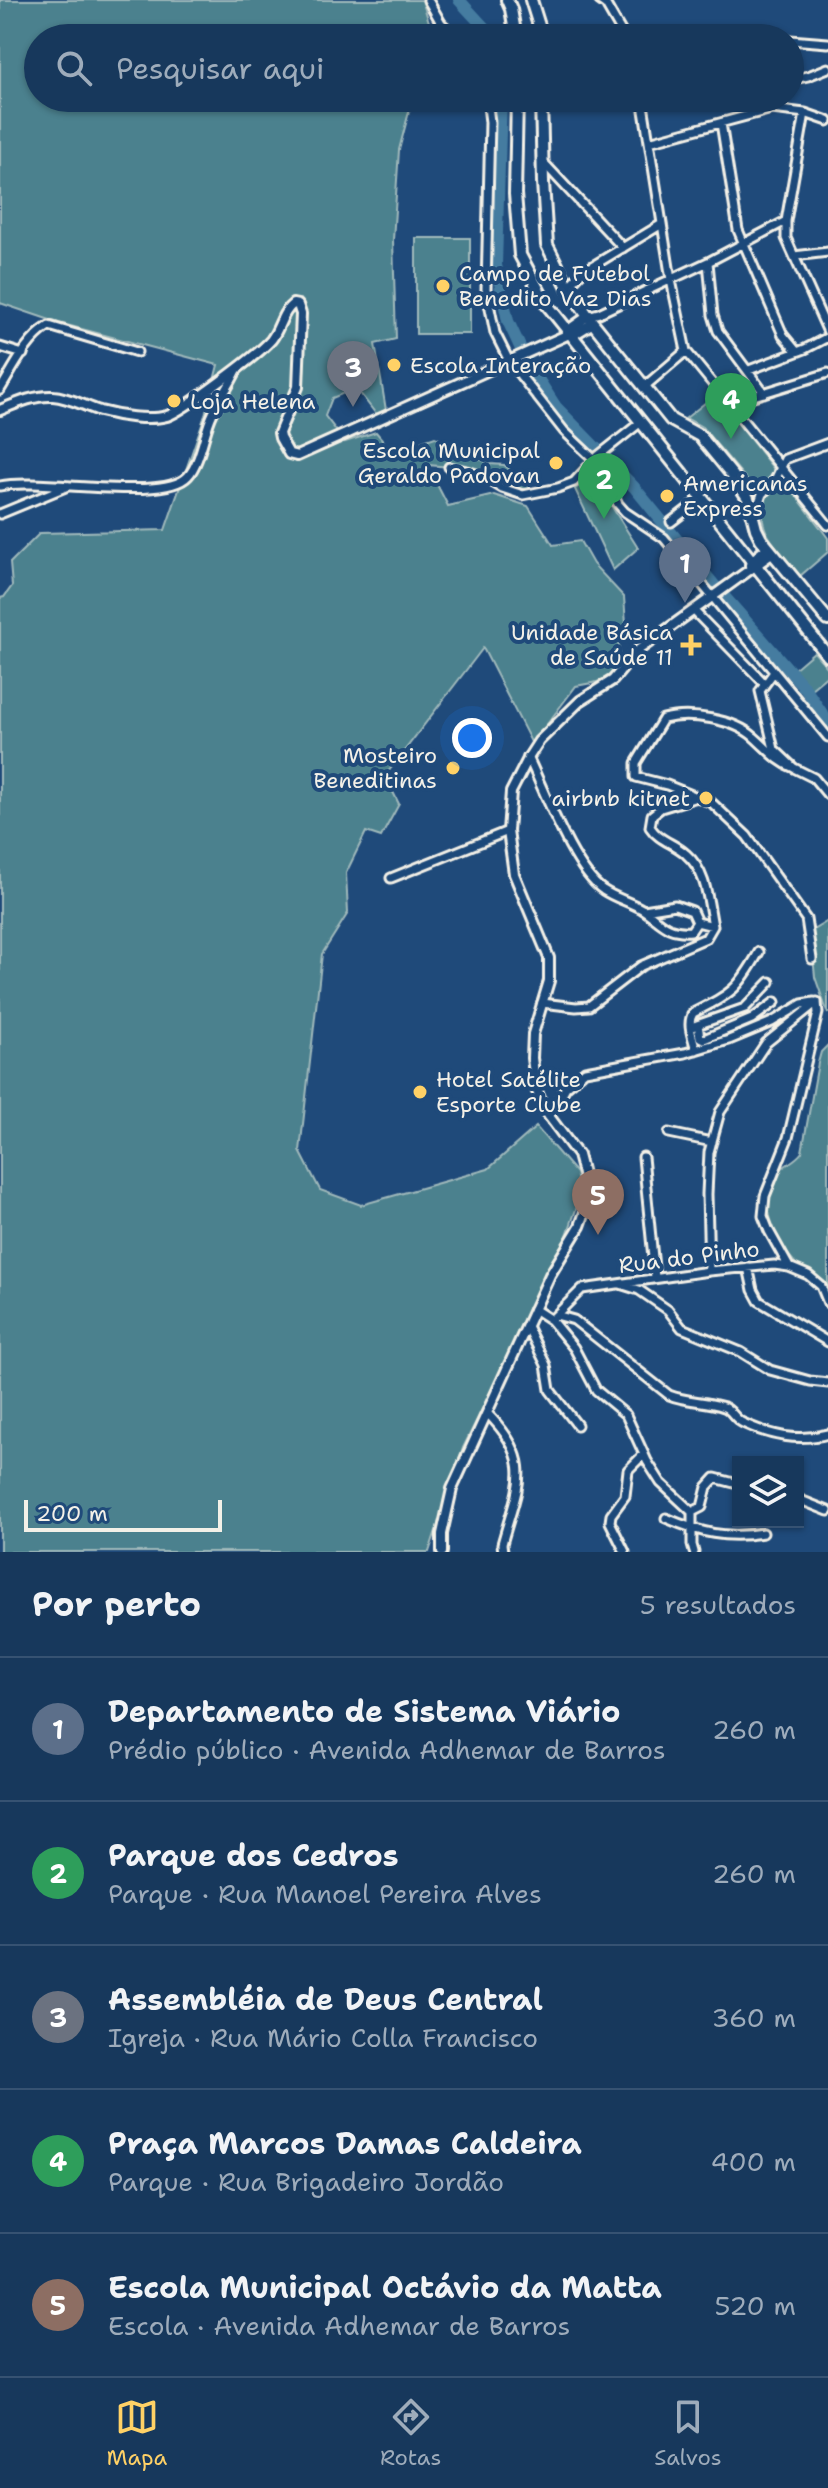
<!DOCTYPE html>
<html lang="pt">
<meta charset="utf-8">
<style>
:root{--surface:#17385c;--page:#203f62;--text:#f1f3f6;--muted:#9eacbb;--line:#365272;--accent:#ffd166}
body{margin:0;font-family:"Shantell Sans",sans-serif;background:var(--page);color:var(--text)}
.controls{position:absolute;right:24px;bottom:24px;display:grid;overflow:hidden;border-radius:0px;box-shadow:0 2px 6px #0004}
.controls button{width:72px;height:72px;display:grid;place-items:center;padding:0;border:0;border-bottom:2px solid var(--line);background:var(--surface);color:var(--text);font:40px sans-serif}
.scale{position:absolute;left:24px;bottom:20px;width:198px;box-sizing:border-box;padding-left:8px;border:4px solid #f4f1e8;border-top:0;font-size:22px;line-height:28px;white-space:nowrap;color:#f4f1e8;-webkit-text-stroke:6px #1f4a7a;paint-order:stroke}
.you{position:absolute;left:472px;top:738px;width:28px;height:28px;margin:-20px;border:6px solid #fff;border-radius:50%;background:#1a73e8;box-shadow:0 0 0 12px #1a73e833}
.badge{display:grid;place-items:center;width:52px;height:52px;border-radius:50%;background:var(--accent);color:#fff;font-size:26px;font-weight:700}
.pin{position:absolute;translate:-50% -66px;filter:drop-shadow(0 2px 4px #0008)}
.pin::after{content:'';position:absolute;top:42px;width:28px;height:24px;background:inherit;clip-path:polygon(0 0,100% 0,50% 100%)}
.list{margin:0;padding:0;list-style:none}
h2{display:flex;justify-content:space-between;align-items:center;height:104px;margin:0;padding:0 32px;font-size:34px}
h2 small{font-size:26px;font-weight:400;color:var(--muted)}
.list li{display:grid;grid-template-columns:52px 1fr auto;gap:24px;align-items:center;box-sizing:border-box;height:144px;padding:0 32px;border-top:2px solid var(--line)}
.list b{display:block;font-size:30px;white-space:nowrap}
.list p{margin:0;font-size:26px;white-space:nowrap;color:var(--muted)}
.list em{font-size:26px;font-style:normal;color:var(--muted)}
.icon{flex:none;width:44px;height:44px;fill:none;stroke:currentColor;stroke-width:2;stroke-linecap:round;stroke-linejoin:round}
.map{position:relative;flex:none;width:828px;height:1552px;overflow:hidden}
.search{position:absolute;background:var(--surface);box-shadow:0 2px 6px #0004;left:24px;right:24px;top:24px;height:88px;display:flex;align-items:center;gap:20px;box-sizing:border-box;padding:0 28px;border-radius:44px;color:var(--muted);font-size:30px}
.sheet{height:824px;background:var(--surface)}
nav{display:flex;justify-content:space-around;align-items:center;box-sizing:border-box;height:112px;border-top:2px solid var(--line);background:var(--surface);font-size:22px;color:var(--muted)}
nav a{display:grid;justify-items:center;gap:4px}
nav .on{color:var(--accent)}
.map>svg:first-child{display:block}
</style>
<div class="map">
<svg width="828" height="1552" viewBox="0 0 828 1552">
<rect width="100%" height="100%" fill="#1f4a7a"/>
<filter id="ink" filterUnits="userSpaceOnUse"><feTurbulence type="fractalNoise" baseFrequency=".0125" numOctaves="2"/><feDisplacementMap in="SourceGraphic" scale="16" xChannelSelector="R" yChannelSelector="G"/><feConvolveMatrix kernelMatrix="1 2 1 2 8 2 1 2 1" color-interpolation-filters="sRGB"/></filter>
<g filter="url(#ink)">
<path fill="#4c818e" stroke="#a0b9bb" stroke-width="2" d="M0,0H422L434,38H38V98H451L454,108L411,104L399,150L393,240L396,339L375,344L386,410L376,414L356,388L332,398L325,416L345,442L376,432L386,444L398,450L435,437L490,464L504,465L529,485L530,491L523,493L463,468L427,465L448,506L494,495L528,506L553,545L580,541L593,564L624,597L626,624L618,637L620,659L613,673L597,682L576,686L532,744L483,648L385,776L399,804L381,837L366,832L346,873L348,913L322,954L300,1151L320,1190L361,1205L488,1169L536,1127L576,1173L581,1195L566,1238L463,1448L429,1552H0V598L4,597L12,586L10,563L40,533L165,530L205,415L218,365L59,323L0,303Z
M416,238H470V334H416Z
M715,395L773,468V474L756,491L702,427L686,418Z
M593,477L638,548L613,570L575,489Z
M783,478L828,538V552L800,576C782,551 752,531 766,498C769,491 777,484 783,478Z
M814,652L828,668V675L811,689L794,669Z
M828,921V1014L815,977L811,935L813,930Z
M828,1045V1293C819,1274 808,1276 796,1264C776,1243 755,1198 778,1172C785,1164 796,1161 802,1152L818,1063L821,1052Z"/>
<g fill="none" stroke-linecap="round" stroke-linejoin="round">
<path stroke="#447ba0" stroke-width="12" d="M459,0L494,38
M501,98L496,265L508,321L527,362L556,407L634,487L715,586L805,688L828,722"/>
<g stroke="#f4f1e8" stroke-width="13">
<path id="minor" d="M428,0L441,23L457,38
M599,0L606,5L625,38
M790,40L828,43
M790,80L808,76L828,68
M487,98L490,122L486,289L495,333L509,361L564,431L600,465L618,504L625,512L664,538L828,737
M642,98L671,280L686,351L828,525
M805,113L786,221V238L828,332
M721,123L738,230L783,335L797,352
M649,142L772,109L805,113L828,121
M542,161L623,248
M794,256L828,252
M708,262L713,315L718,331L764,393
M568,287L581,273L662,224
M588,316L599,313L708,262L786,221
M0,347L23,354
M749,370L805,349L828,337
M644,387L686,351
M0,390C13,369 27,339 49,326L137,352
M732,407L747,398L828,373
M449,467L467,471L484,477L502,488L523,495L558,488L574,482L598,456L641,422
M0,486C41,477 164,503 188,476C201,462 204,431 213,413C220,399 230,385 237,370
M0,514L68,486
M754,517L762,494L775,480L785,459L828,443
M671,522L702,498
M694,611L765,684
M774,672L760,691L774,749L794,768L814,778L828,795
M528,757C545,792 573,869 603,890C615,898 630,902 642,909C661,921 665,933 691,931L697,922
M794,768C776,761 768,749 754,737C734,719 689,712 663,719L636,763V777L667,785L712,803L747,836L806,919L812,959
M391,878L508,831
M644,910L675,905L692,911L697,922L713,926
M542,1003L576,1007L589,1006L641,966L706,938L713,926C708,901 707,872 686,854C674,843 659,841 650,827L652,815L661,808L697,797
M698,1025L700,1037L704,1039L752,1019L775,1002
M694,1026L745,1008L770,982
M696,1050C693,1038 686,1024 693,1013C732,993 737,991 759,952
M549,1117L566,1087L585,1071L685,1053L729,1040L772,1022L802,1004L814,1002
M669,1133L712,1142
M643,1157L655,1278
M748,1267L753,1290L759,1301L828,1342
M789,1267L769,1231L763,1216L765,1196L788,1138L818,1013L817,1002
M709,1271L707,1194L709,1152L720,1112L766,1043L817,1002
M620,1284L639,1290L668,1310L682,1328L741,1352L770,1370L810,1381L828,1383
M534,1309L551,1320L574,1348L596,1390L626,1415L647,1461L661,1483L692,1512
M556,1315L574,1320L669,1395C687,1402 706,1401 724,1407C732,1410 734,1419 743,1423C771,1436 798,1442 828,1434
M551,1320L582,1289L709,1271L774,1265L789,1267L808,1275L821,1286L828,1303
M527,1326L546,1365L550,1390L577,1425
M487,1413C536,1462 518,1485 502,1544L503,1552
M798,1499L828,1511
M692,1512L702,1507L707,1487L715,1478L738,1484
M692,1512V1545L694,1552
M666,1518C701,1533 725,1539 763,1533
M625,1552L610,1522L611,1515L625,1496L628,1470L644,1454"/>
</g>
<g stroke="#f4f1e8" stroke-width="14">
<path id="tertiary" d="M569,334L571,328L588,316
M0,410C17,403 35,395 53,396C69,397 84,406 100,411C118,416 148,421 167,416C183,411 259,354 271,340C280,329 281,313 293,304L298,305L301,314L298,387L279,433L280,438L289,454L297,456L569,334H575L593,323
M750,565L751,561L768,547
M442,1552V1534L452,1489L550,1275L580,1226L587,1207V1189L578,1155L545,1111L536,1089L532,1058L533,1034L549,981V958L514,874L508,831L511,792L530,755L539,741L580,701L613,680L637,651L773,553"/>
</g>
<g stroke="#f4f1e8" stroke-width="16">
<path id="secondary" d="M507,0L511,9L516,38
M531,0L540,29V38
M517,98L515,194L520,255L545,302L828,656
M541,98L543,182L547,245L568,287L593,323L671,420L700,436L733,476L748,498L756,529L761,539L828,620"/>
</g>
<use href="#minor" stroke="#1f4a7a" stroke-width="7"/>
<use href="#tertiary" stroke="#1f4a7a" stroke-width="8"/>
<use href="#secondary" stroke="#1f4a7a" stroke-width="10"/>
</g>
</g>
<g fill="#ffd166" stroke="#1f4a7a" stroke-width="3">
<circle cx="443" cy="286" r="8"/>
<circle cx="394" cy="365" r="8"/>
<circle cx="174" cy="401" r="8"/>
<circle cx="556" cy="463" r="8"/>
<circle cx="667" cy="496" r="8"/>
<path d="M687 633h8v8h8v8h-8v8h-8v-8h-8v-8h8z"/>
<circle cx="453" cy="768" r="8"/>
<circle cx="706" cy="798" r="8"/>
<circle cx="420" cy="1092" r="8"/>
</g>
<g text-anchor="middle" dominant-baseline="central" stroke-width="8" stroke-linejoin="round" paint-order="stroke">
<g font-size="22" fill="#f4f1e8" stroke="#1f4a7a" text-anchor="start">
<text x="459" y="273">Campo de Futebol<tspan x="459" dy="25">Benedito Vaz Dias</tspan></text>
<text x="410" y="365">Escola Interação</text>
<text x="190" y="401">Loja Helena</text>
<text x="540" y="450" text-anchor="end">Escola Municipal<tspan x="540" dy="25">Geraldo Padovan</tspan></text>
<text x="683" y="483">Americanas<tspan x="683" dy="25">Express</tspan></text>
<text x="673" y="632" text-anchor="end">Unidade Básica<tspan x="673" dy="25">de Saúde 11</tspan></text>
<text x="437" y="755" text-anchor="end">Mosteiro<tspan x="437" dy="25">Beneditinas</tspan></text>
<text x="690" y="798" text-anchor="end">airbnb kitnet</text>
<text x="436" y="1079">Hotel Satélite<tspan x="436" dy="25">Esporte Clube</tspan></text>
</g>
<g font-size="22" fill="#f4f1e8" stroke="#1f4a7a">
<text transform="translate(689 1257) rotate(-7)">Rua do Pinho</text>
</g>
</g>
</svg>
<div class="controls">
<button><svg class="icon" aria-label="layers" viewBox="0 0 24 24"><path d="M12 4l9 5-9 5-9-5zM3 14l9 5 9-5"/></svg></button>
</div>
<div class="scale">200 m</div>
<div class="you"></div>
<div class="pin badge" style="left:685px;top:603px;background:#5c6f8a">1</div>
<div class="pin badge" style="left:604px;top:519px;background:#2e9e5b">2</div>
<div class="pin badge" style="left:353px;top:407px;background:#6b7280">3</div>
<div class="pin badge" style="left:731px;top:439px;background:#2e9e5b">4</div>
<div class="pin badge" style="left:598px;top:1235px;background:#8d6e63">5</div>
<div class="search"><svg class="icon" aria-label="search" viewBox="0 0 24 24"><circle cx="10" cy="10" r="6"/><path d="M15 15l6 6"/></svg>Pesquisar aqui</div>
</div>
<section class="sheet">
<h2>Por perto<small>5 resultados</small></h2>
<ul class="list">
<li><span class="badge" style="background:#5c6f8a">1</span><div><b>Departamento de Sistema Viário</b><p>Prédio público · Avenida Adhemar de Barros</p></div><em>260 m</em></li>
<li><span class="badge" style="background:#2e9e5b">2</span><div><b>Parque dos Cedros</b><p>Parque · Rua Manoel Pereira Alves</p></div><em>260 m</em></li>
<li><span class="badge" style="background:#6b7280">3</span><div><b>Assembléia de Deus Central</b><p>Igreja · Rua Mário Colla Francisco</p></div><em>360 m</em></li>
<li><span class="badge" style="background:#2e9e5b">4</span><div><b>Praça Marcos Damas Caldeira</b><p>Parque · Rua Brigadeiro Jordão</p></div><em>400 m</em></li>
<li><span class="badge" style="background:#8d6e63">5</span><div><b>Escola Municipal Octávio da Matta</b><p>Escola · Avenida Adhemar de Barros</p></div><em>520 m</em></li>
</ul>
</section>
<nav>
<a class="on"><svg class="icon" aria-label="map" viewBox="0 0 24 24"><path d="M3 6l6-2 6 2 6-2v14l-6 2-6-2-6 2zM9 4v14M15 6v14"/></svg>Mapa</a>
<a><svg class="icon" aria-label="directions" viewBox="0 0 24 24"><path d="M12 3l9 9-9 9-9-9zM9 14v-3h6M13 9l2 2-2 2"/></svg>Rotas</a>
<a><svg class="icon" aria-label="saved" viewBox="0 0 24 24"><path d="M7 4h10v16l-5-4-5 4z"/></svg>Salvos</a>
</nav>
